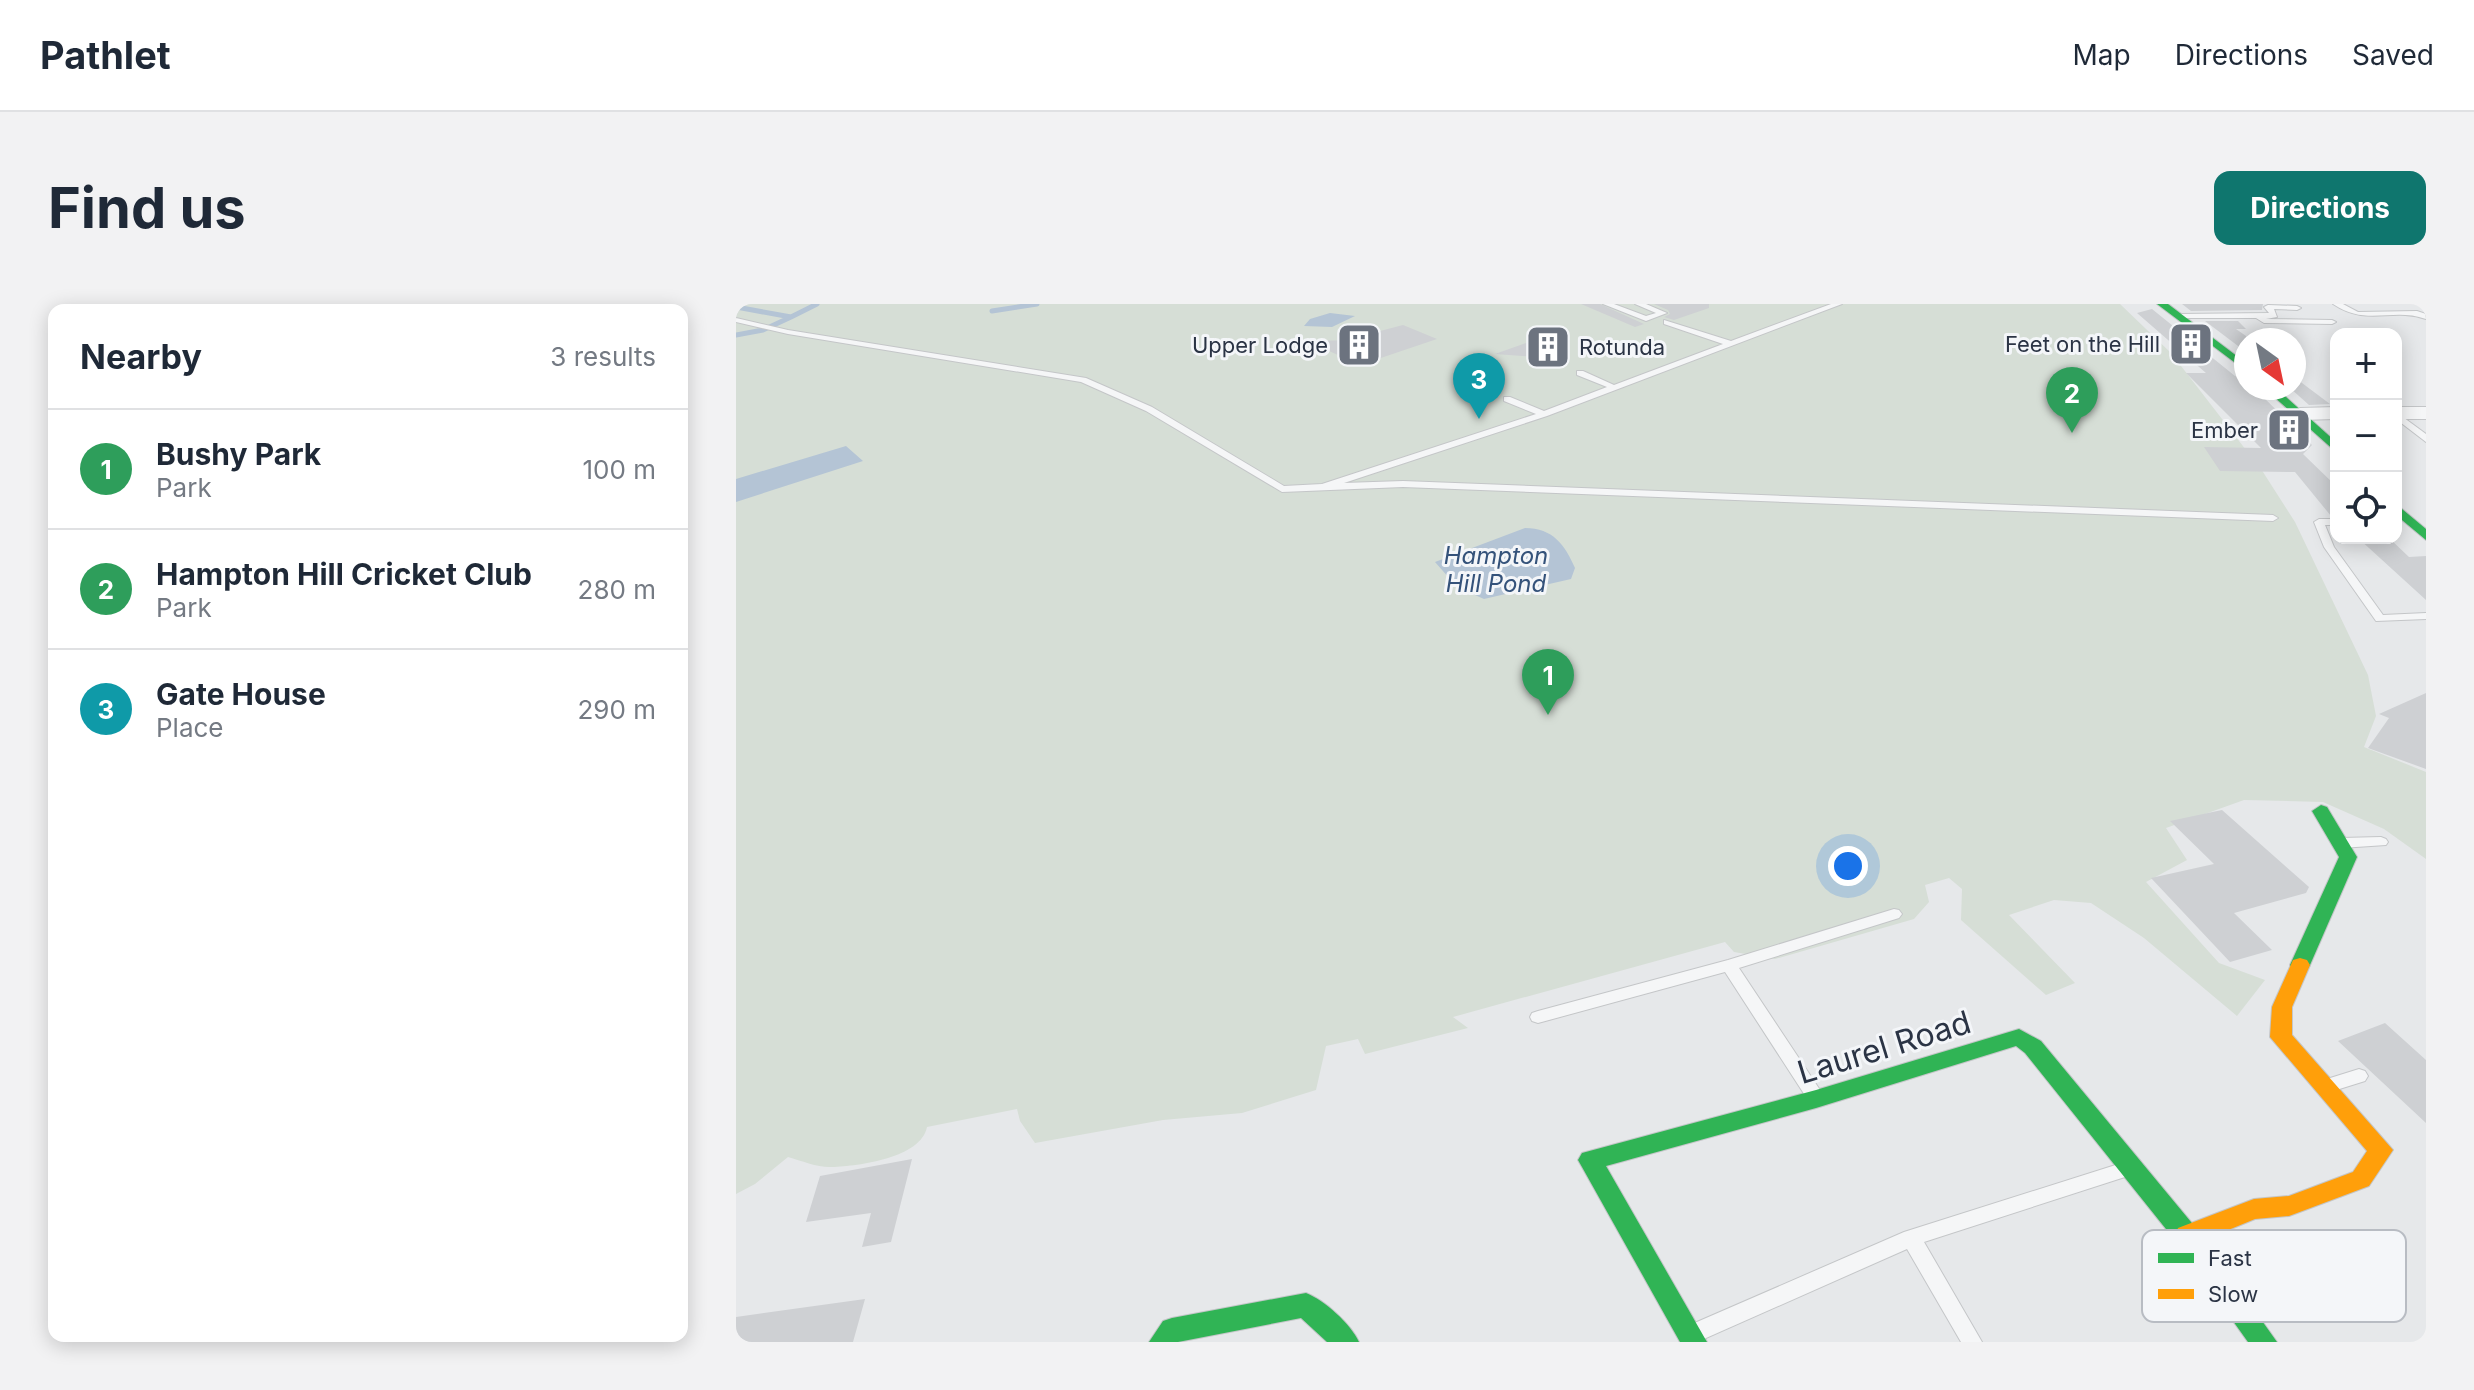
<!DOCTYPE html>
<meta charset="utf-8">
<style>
:root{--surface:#fff;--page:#f2f2f3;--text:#1f2937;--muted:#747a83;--line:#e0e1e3;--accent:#0f766e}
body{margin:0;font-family:Inter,sans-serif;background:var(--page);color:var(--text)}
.controls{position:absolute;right:24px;top:24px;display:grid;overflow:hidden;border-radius:16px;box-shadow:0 4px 20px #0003}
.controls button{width:72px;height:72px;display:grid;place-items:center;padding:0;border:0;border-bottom:2px solid var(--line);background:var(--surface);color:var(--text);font:40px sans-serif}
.compass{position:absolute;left:1498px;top:24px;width:72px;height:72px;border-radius:50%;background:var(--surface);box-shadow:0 4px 20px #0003;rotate:147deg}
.you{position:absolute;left:1112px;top:562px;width:28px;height:28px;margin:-20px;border:6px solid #fff;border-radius:50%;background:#1a73e8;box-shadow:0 0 0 12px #1a73e833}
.badge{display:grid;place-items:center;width:52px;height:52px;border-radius:50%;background:var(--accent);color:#fff;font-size:26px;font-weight:700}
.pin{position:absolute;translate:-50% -66px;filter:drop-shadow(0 2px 4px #0008)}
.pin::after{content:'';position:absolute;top:42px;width:28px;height:24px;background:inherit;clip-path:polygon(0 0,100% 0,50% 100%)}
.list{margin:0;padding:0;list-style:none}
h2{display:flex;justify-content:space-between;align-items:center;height:104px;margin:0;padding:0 32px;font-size:34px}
h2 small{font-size:26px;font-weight:400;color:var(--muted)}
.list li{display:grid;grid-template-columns:52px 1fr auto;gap:24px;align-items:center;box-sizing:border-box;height:120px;padding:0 32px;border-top:2px solid var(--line)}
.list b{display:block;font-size:30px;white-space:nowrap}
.list p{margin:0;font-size:26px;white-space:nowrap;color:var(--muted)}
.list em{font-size:26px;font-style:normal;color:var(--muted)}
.icon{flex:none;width:44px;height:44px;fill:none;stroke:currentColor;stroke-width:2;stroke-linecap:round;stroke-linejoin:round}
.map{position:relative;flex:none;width:1690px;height:1038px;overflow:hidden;border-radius:16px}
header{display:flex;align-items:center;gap:48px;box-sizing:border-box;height:112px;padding:0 40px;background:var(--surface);border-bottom:2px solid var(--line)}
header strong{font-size:38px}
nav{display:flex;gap:44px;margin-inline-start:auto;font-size:28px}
.intro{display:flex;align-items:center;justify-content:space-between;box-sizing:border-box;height:192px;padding:0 48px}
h1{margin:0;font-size:56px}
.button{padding:20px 36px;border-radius:16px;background:var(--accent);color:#fff;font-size:28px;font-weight:700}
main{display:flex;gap:48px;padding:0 48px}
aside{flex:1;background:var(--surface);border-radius:16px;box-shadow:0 4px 20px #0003}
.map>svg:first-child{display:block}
</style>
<header>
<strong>Pathlet</strong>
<nav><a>Map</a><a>Directions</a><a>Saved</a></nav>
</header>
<div class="intro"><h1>Find us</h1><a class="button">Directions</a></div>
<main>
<aside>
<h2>Nearby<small>3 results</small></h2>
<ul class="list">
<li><span class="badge" style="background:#2e9e5b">1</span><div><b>Bushy Park</b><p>Park</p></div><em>100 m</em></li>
<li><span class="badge" style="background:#2e9e5b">2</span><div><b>Hampton Hill Cricket Club</b><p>Park</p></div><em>280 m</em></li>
<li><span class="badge" style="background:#0f9aa8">3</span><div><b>Gate House</b><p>Place</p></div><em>290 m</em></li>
</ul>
</aside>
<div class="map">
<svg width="1690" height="1038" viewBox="0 0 1690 1038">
<rect width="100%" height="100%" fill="#e6e8ea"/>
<path fill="#d6ded6" d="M0,0H1384L1435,49L1527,168L1559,218L1632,371L1640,412L1628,443L1690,468V555L1648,525L1587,498L1508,496L1430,524L1451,556L1410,578L1483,659L1529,676L1501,712L1408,634L1355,599L1318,596L1273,611L1339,679L1310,691L1225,616L1226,585L1213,574L1189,581L1193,598L1178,615L1039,655L998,648L989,638L717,713L732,724L629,750L622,735L590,742L580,786L506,809L427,816L299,839L284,817L281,805L191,823C185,854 123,862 96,863C83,864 66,857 52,853L19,880L0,890Z"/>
<path fill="#b4c4d5" d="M594,9L619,12L596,23L568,22L574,15Z
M110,142L127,157L0,198V175Z
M789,224C817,224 829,241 839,264L835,275L748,295L721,283L699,258Z"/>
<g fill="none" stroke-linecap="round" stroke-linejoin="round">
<path stroke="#b4c4d5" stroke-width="5" d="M0,3L55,13L27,26L0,31
M256,7L301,0
M55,13L81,0"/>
</g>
<path fill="#ced0d3" d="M845,0H864L908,20L899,23Z
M918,0H973V4L938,16L928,13L934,10L932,6Z
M1446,0H1527L1526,6L1455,7Z
M1416,5L1499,72L1510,75V84H1518L1576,141L1567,150L1600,182V212H1595L1559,168L1484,167L1468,143L1525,144L1450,69H1470L1401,9Z
M1469,17H1502L1510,25H1500L1510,32V48Z
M667,21L701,35L624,61L571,37L623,36L625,32Z
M810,32L824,39L815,54L759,50Z
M1558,73L1594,100L1573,101L1554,84H1558Z
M1622,234H1653L1673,253L1690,252V296Z
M1690,389V465L1632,444L1653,414L1643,410Z
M1486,506L1573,583L1570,589L1498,609L1536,646L1494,658L1415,574L1478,560L1434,517Z
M1649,719L1690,756V819L1602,737Z
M176,855L155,938L126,943L135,909L70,918L84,872Z
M129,995L117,1038H0V1013Z"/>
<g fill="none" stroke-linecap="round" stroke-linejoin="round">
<g stroke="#c4c6c8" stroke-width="2">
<path id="lane" d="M867,0H878L910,12L920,9L899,0H910L931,9L910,17Z
M1095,0H1106L811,112L608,179L667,177L1537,211L1542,214L1537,217L667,183L546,188L410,107L345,78L52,30L0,18V14L52,26L350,74L416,103L548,182L586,180L800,110L768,97V93H774L808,107L871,83L841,71V67H847L878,81L987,40L928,20V16L995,37Z
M1597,0H1607L1622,8L1681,7L1690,10V15C1656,3 1631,23 1597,0Z
M1532,1L1561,2L1565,4L1561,6L1538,5L1541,13L1530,15L1596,16L1600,18L1596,20L1528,19L1520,14H1443L1439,12L1443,10L1533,9L1528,3Z
M1660,108L1690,130V138L1660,115Z
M1600,215V221H1589L1598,243L1647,311L1690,309V315L1640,317L1588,243L1578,218L1583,215Z
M1645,533L1650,535L1652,538L1650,541L1605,544L1598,539L1605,534Z
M1158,605L1163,606L1166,610L1163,614L1003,664L1084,786L1087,791L1084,796L1078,798L1072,796L989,668L802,719L796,717L794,713L796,709L802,707L992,656Z
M1623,765L1629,767L1632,772L1629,777L1597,787L1591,785L1588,780L1591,775Z
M1386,859L1392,862L1395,867L1392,872L1188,938L1246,1038H1225L1171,945L961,1038L954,1035L951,1028L954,1021L1168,928Z"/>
</g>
<g stroke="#c4c6c8" stroke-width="2">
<path id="street" d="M1600,103V115L1564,116L1554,110L1564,104Z
M1660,103H1690V115H1660Z"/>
</g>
<g stroke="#c4c6c8" stroke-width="2">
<path id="fast" d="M1421,0H1432L1510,59V67Z
M1528,84H1540L1600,138V148Z
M1660,200L1690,225V236L1660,211Z
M1585,501L1591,503L1621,553L1574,661L1571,666H1557L1554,661L1603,553L1576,507Z
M1283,725L1305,737L1460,924L1541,1038H1512L1442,940L1289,749L1280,742L1080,804L870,862L971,1038H944L846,863L842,856L846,849L1080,786Z
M570,989C588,996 615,1020 623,1038H591L565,1014L442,1038H413L427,1017L436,1014Z"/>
</g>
<g stroke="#c4c6c8" stroke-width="2">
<path id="slow" d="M1564,654L1571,656L1574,661L1556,703V731L1657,846L1633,882L1553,912L1519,915L1451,943L1442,940L1439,932L1442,924L1518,895L1553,892L1617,868L1631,847L1534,733L1536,703L1557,656Z"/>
</g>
<use href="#lane" fill="#f5f6f7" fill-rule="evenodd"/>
<use href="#street" fill="#f5f6f7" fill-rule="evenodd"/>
<use href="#fast" fill="#30b455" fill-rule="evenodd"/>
<use href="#slow" fill="#ff9f0a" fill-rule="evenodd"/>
</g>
<defs>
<g id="building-square" transform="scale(2.3)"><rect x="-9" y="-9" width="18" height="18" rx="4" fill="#6c737f" stroke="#f4f6f9"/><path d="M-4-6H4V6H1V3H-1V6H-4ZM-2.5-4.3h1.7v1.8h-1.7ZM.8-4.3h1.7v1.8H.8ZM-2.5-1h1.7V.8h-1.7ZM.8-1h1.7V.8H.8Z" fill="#fff"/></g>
</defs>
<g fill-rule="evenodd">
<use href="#building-square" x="1455" y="40"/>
<use href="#building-square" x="623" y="41"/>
<use href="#building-square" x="812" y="43"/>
<use href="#building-square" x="1553" y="126"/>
</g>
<g text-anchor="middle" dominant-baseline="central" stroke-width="6" stroke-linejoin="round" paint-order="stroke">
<g font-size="22" fill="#2b3445" stroke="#f4f6f9" text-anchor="end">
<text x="1424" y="40">Feet on the Hill</text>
<text x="592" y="41">Upper Lodge</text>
<text x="843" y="43" text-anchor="start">Rotunda</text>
<text x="1522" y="126">Ember</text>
</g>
<g font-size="24" font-style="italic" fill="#34527a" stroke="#f4f6f9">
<text x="760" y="251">Hampton<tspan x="760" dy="28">Hill Pond</tspan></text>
</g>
<g font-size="32" fill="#2b3445" stroke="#f4f6f9">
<text transform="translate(1148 743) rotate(-17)">Laurel Road</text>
</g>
</g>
<rect x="1406" y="926" width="264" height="92" rx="12" fill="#f4f6f9" stroke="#b8bcc3" stroke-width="2"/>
<rect x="1422" y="949" width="36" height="10" fill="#30b455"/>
<rect x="1422" y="985" width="36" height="10" fill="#ff9f0a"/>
<g font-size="22" fill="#2b3445">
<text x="1472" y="962">Fast</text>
<text x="1472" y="998">Slow</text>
</g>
</svg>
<div class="controls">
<button>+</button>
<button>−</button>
<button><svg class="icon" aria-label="locate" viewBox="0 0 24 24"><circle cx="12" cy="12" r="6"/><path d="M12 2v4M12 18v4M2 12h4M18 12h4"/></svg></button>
</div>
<svg class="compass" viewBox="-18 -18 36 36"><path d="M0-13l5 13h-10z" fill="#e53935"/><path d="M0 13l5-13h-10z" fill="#747a83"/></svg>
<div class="you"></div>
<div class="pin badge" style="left:812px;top:411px;background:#2e9e5b">1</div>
<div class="pin badge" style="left:1336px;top:129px;background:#2e9e5b">2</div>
<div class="pin badge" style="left:743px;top:115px;background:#0f9aa8">3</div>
</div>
</main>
